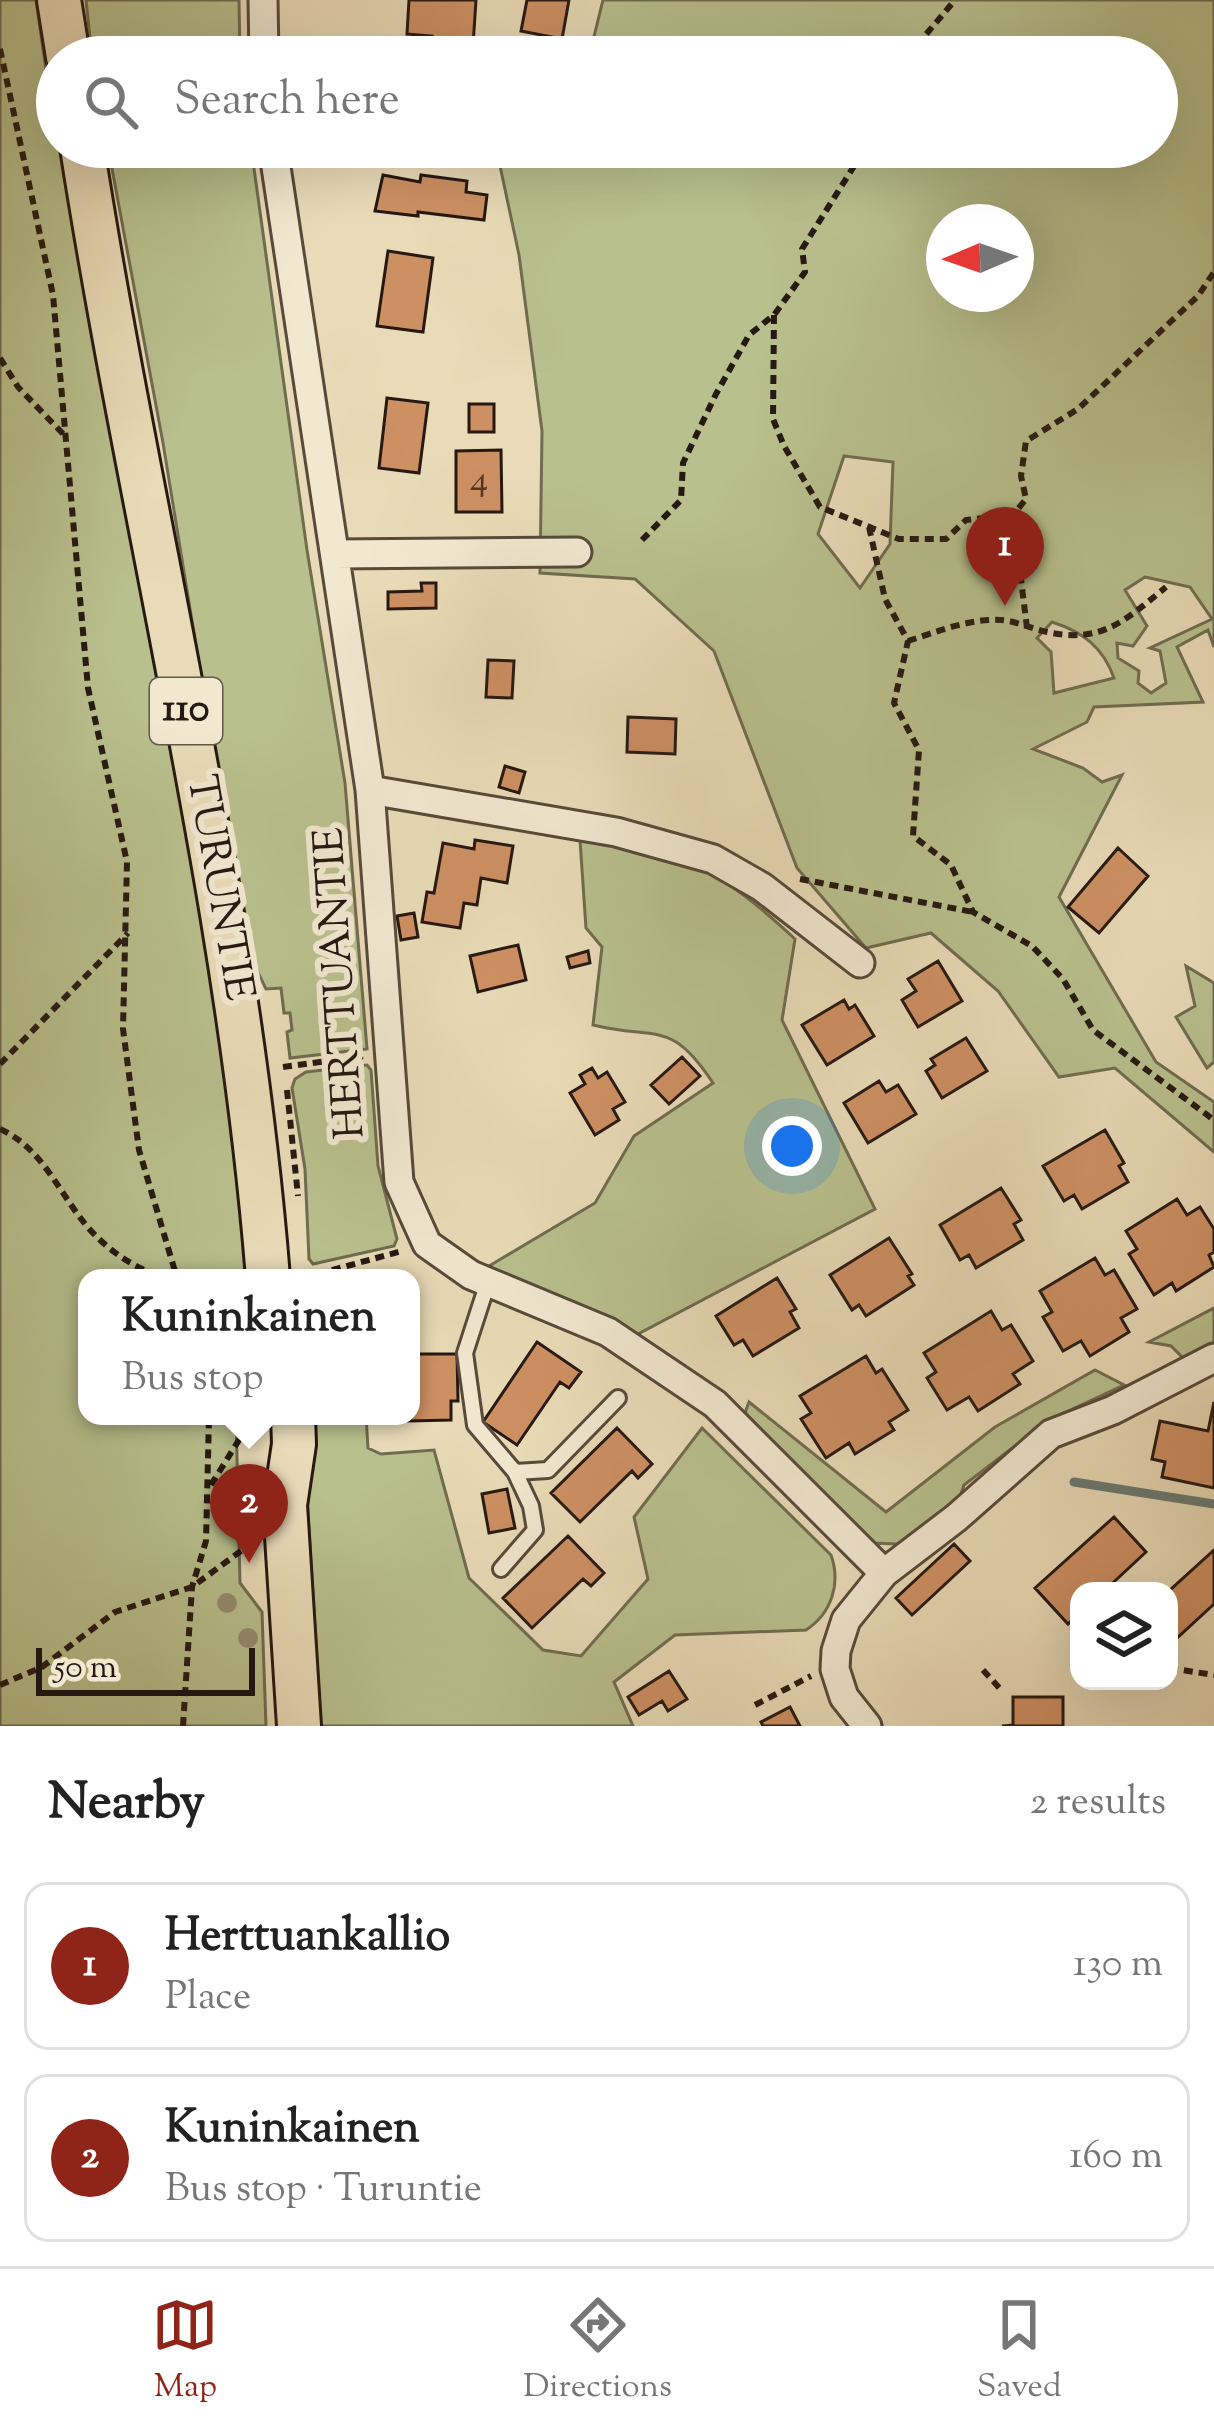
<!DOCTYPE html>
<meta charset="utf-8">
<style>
:root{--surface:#fff;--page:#f2f2f2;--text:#222;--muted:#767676;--line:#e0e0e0;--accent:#8f2418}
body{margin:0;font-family:"Sorts Mill Goudy",serif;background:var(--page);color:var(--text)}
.controls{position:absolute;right:36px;bottom:36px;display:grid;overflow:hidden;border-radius:24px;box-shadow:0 12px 48px #0002}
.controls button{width:108px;height:108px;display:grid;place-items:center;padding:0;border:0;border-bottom:3px solid var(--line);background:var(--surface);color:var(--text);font:60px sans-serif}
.compass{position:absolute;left:926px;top:204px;width:108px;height:108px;border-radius:50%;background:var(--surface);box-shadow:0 12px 48px #0002;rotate:268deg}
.scale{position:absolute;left:36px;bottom:30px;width:219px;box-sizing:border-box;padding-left:12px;border:6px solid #261912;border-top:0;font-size:33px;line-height:42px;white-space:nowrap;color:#261912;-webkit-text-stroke:9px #f1e8d0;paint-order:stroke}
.you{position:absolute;left:792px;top:1146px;width:42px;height:42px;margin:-30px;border:9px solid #fff;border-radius:50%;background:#1a73e8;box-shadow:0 0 0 18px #1a73e833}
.badge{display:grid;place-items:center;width:78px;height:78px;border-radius:50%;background:var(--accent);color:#fff;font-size:39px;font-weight:700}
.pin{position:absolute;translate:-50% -99px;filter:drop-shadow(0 3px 6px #0008)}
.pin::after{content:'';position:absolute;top:63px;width:42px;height:36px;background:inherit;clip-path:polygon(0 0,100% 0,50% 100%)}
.popup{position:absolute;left:78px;top:1269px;width:342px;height:156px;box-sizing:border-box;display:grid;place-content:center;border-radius:24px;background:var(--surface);filter:drop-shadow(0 3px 9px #0005);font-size:39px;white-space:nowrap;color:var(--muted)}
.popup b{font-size:45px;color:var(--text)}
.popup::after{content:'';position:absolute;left:50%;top:100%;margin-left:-24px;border:24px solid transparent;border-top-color:var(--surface)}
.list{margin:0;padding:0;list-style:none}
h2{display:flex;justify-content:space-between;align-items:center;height:156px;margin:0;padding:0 48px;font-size:51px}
h2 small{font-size:39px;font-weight:400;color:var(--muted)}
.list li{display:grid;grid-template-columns:78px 1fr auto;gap:36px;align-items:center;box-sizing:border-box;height:168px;margin:0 24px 24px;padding:0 24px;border:3px solid var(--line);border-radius:24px}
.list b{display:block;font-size:45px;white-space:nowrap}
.list p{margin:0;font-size:39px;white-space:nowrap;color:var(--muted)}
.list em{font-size:39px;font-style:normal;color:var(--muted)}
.icon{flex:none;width:66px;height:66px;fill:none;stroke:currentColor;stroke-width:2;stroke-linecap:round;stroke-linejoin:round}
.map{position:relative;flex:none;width:1214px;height:1726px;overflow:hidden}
.search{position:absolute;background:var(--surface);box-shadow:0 12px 48px #0002;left:36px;right:36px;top:36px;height:132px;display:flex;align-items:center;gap:30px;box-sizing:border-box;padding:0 42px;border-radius:66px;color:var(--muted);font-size:45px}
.sheet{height:540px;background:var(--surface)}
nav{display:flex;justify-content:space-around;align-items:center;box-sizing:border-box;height:168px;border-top:3px solid var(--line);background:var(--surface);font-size:33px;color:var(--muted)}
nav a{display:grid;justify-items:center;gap:6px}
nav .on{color:var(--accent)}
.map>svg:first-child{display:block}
</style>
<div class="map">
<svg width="1214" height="1726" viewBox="0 0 1214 1726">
<rect width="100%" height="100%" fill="#e9dbb7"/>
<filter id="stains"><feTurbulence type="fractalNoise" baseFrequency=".00167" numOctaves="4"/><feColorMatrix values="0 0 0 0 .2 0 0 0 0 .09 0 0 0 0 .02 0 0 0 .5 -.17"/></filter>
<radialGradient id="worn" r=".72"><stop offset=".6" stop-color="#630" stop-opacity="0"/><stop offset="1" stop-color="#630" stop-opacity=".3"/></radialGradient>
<path fill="#b8c08d" stroke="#6f6c50" stroke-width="3" fill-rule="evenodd" d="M0,0H36L57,147H60L216,961L248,1278H87V1416H236L240,1583L262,1612L266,1726H0Z
M86,0H239L240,57H92Z
M603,0H1214V647L1208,630L1177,647L1203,702L1094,707L1087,722L1033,749L1083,768L1102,782L1122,775L1059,897L1156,1062L1214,1102V1152L1115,1068L1059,1077L998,991L931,933L866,948L797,868L714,651L635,579L540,573L542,431L519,255L496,147H1157V57H589ZM944,222H1016V294H944ZM844,456L893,462L890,544L860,588L818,534ZM1145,577L1190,587L1212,619L1150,648L1160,651L1166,683L1151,693L1138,683L1139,671L1118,658L1117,643L1133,646L1147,626L1125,590ZM1052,622C1083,632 1103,647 1114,678L1054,693L1051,652L1037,638Z
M108,147H251L307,550L345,783L367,1049L290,1058L287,1032L292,1030L290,1013H284L281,988L266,989L245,946L163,443Z
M580,840C682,850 721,870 795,939L782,1020L875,1209L636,1335L484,1269L595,1203L634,1136L713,1083C670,1018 658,1041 593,1025L602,947L586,928Z
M1186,966L1214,983V1062L1207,1068L1176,1017L1195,1006Z
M367,1065L371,1070L378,1166L397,1239L394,1246L313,1264L309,1259L305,1169L292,1088L295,1079L306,1072Z
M1214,1308V1351L1189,1364L1171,1346L1149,1342Z
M1095,1370L1124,1385L1049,1420L964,1485L955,1512L898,1544L870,1543L745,1413L749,1402L886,1512L995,1427Z
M313,1416H366L368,1448L381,1454L434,1450L469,1578L543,1650L581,1656L648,1579L634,1517L702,1428L831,1555C841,1583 832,1613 806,1630L675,1635L614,1682L633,1726H321L303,1430Z"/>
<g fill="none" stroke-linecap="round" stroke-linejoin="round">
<path stroke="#6a7a73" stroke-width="9" d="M1074,1482L1214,1504"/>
</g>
<path fill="#cd9063" stroke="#261912" stroke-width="3" d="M409,0H476L473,46L431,43L432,36L407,34Z
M527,0H569L562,39L521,31Z
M383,175L420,182L421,175L467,181L466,192L487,195L484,220L418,212V216L375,211Z
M388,251L433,258L423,332L377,326Z
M387,398L428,403L419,473L379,468Z
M469,404H494V432H469Z
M501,450L502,512H456V451Z
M421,583H436V608L388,609V592L422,591Z
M488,660L514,661L512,698L486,697Z
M628,717L676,719L675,754L627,752Z
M505,766L525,772L519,793L499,787Z
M475,840L513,846L507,883L481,878L477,905L464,903L460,928L422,922L427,892L434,893L443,843L474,849Z
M1118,848L1148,876L1099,933L1068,907Z
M414,913L418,937L401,940L397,916Z
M518,945L526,980L478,992L470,956Z
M588,951L590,963L570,968L567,957Z
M938,961L962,1001L918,1027L902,1000L916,991L908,979Z
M844,1000L849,1009L855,1005L874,1036L827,1065L802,1025Z
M966,1038L987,1071L942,1098L926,1071L935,1065L931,1059Z
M682,1057L700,1076L669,1104L651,1085Z
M592,1068L598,1078L607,1072L625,1102L613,1109L619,1120L595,1135L570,1093L585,1084L580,1075Z
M879,1081L886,1092L898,1085L916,1114L868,1143L844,1103Z
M1105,1130L1124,1163L1119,1166L1128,1182L1082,1209L1074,1195L1064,1201L1043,1166Z
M1001,1188L1021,1220L1014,1224L1023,1240L976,1268L969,1255L960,1260L940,1225Z
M1177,1199L1187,1215L1200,1207L1214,1229V1252L1209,1255L1214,1267L1176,1291L1172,1283L1154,1295L1129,1254L1137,1249L1126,1231Z
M889,1238L912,1274L908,1276L914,1285L866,1316L859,1305L852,1310L830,1275Z
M1095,1258L1105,1275L1114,1270L1137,1309L1121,1318L1129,1332L1090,1356L1081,1341L1063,1351L1043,1317L1052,1312L1040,1291Z
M777,1278L796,1309L790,1312L799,1328L753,1356L743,1340L734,1345L716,1316Z
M991,1311L1002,1330L1011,1325L1033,1361L1013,1374L1020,1384L978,1411L969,1397L947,1410L927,1378L936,1372L924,1353Z
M537,1342L581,1372L569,1388L560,1382L517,1445L483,1422Z
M416,1354H457L458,1401H451V1420L409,1421Z
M866,1356L876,1373L882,1369L908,1410L889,1422L894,1430L855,1454L849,1443L826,1458L801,1419L811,1413L800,1396Z
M1214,1402V1488L1162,1477L1165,1462L1152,1459L1160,1421L1208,1431Z
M617,1428L652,1464L638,1478L632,1471L580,1522L551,1493Z
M507,1489L515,1528L489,1533L482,1494Z
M1114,1517L1146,1552L1104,1591H1079V1613L1068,1624L1035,1588Z
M568,1536L604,1573L591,1586L583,1579L532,1628L503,1598Z
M954,1544L970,1561L912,1615L896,1598Z
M1214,1550V1604L1177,1638L1169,1629V1591Z
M669,1671L687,1699L668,1711L662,1701L639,1715L628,1697Z
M1013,1697H1063V1726H1002L1013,1725Z
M790,1707L800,1726H763L761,1722Z"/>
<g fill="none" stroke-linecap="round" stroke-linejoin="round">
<g stroke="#574a3b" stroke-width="20">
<path id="service" d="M488,1282L465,1353L475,1425L515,1472L531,1506L535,1530L501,1569
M515,1472L548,1470L618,1398"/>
</g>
<g stroke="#574a3b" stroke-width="33">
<path id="minor" d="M263,0L264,57
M273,147L370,790L399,1182L427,1244L471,1275L608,1332L715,1404L884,1573
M335,554L577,552
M370,790L616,832L713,859L762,887L860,963
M867,1726L844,1697L835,1669L836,1651L846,1620L884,1573L956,1518L1051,1434L1113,1410L1214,1358"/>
</g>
<g stroke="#261912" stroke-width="48">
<path id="primary" d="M59,0L68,57
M82,147C141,525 238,896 268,1278
M293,1416L294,1444L285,1505L299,1726"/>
</g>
<path stroke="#261912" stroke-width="6" stroke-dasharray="9 6" stroke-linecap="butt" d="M0,49L53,295L88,688L127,862L123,1029L139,1150L177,1278
M907,57L955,0
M774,315L773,419L784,446L820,507L899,539H946L966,520L1013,515L1026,499L1021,476L1026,441L1078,409L1198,296L1214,272
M0,358L18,387L67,438
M1013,515L1027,628
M869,527L885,599L908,641L894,703L919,750L913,836L951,865L973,912L1032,946L1063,979L1093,1030L1214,1120
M642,540L681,500L683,463L716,394L749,335L774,315L805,272L802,249L866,147
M908,641C936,632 971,618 1001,620C1016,621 1033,629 1047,632C1102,644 1126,620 1166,587
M800,879L973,912
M0,1064L128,933
M283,1067L363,1056
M287,1090L298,1196
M0,1129C45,1149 61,1199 93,1233C114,1255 135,1267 163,1278
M303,1278L402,1251
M239,1416L247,1427L259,1426
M211,1485L247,1427
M1169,1668L1214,1675
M983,1670L1003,1692
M0,1685L42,1667L115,1612L192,1587L249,1545
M755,1705L811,1676
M183,1726L192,1587L206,1541L209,1416"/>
<use href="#service" stroke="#f1e8d0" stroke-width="14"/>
<use href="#minor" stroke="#f1e8d0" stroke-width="27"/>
<use href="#primary" stroke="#e9dbb7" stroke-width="42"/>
</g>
<g fill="#968c71">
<circle cx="227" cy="1603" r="10"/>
<circle cx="248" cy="1638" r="10"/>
</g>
<g text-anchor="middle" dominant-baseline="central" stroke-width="12" stroke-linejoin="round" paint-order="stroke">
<g font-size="36" fill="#503726">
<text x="479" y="481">4</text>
</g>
<rect fill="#f1e8d0" stroke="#63574b" stroke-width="3" x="150" y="678" width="72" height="66" rx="9"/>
<g font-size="39" font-weight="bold" fill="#261912">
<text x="186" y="711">110</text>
</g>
<g font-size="42" fill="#261912" stroke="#f1e8d0">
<text transform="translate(218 888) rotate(80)">TURUNTIE</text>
<text transform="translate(342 983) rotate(-94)">HERTTUANTIE</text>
</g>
</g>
<rect width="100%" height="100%" filter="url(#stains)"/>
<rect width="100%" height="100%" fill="url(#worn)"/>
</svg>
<div class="controls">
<button><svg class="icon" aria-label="layers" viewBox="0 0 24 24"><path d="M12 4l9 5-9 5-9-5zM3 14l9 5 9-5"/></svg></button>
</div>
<svg class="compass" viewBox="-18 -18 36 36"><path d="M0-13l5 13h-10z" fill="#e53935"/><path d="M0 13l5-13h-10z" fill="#767676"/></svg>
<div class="scale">50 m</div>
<div class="you"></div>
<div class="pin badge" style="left:1005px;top:606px">1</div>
<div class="pin badge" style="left:249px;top:1563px">2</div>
<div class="popup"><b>Kuninkainen</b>Bus stop</div>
<div class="search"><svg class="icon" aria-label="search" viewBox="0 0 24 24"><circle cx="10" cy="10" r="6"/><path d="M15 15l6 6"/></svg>Search here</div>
</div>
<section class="sheet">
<h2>Nearby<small>2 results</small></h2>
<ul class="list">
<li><span class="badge">1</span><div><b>Herttuankallio</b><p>Place</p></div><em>130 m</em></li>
<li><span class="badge">2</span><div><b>Kuninkainen</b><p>Bus stop · Turuntie</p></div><em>160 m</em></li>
</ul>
</section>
<nav>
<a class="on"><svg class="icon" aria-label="map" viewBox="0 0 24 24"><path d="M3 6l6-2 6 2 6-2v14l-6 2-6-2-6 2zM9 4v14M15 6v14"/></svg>Map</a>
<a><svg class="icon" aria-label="directions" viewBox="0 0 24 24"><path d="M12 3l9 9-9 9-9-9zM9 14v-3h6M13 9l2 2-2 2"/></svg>Directions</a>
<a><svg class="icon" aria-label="saved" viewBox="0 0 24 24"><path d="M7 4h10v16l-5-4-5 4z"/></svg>Saved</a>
</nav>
